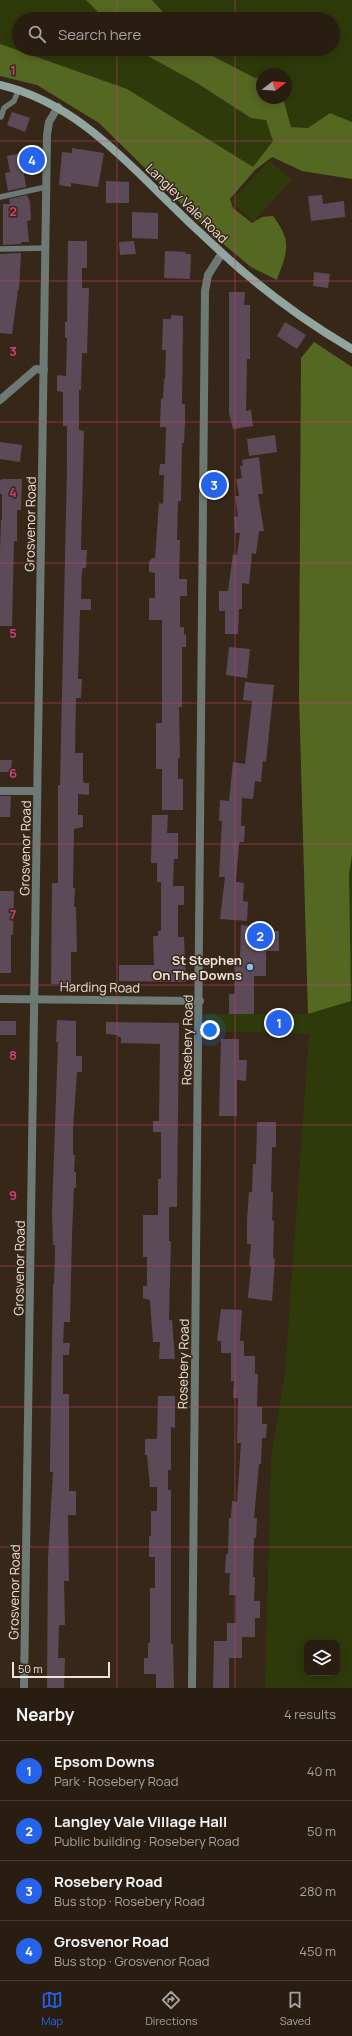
<!DOCTYPE html>
<meta charset="utf-8">
<style>
:root{--surface:#291d12;--page:#352a20;--text:#f1f3f6;--muted:#a5a29f;--line:#453b32;--accent:#2563eb}
body{margin:0;font-family:Manrope,sans-serif;background:var(--page);color:var(--text)}
.controls{position:absolute;right:12px;bottom:12px;display:grid;overflow:hidden;border-radius:8px;box-shadow:0 2px 10px #0003}
.controls button{width:36px;height:36px;display:grid;place-items:center;padding:0;border:0;border-bottom:1px solid var(--line);background:var(--surface);color:var(--text);font:20px sans-serif}
.compass{position:absolute;left:256px;top:68px;width:36px;height:36px;border-radius:50%;background:var(--surface);box-shadow:0 2px 10px #0003;rotate:73deg}
.scale{position:absolute;left:12px;bottom:10px;width:98px;box-sizing:border-box;padding-left:4px;border:2px solid #eee3da;border-top:0;font-size:11px;line-height:14px;white-space:nowrap;color:#eee3da;-webkit-text-stroke:3px #372718;paint-order:stroke}
.you{position:absolute;left:210px;top:1030px;width:14px;height:14px;margin:-10px;border:3px solid #fff;border-radius:50%;background:#1a73e8;box-shadow:0 0 0 6px #1a73e833}
.badge{display:grid;place-items:center;width:26px;height:26px;border-radius:50%;background:var(--accent);color:#fff;font-size:13px;font-weight:700}
.pin{position:absolute;translate:-50% -50%;border:2px solid #fff;box-shadow:0 1px 4px #0006}
.list{margin:0;padding:0;list-style:none}
h2{display:flex;justify-content:space-between;align-items:center;height:52px;margin:0;padding:0 16px;font-size:17px}
h2 small{font-size:13px;font-weight:400;color:var(--muted)}
.list li{display:grid;grid-template-columns:26px 1fr auto;gap:12px;align-items:center;box-sizing:border-box;height:60px;padding:0 16px;border-top:1px solid var(--line)}
.list b{display:block;font-size:15px;white-space:nowrap}
.list p{margin:0;font-size:13px;white-space:nowrap;color:var(--muted)}
.list em{font-size:13px;font-style:normal;color:var(--muted)}
.icon{flex:none;width:22px;height:22px;fill:none;stroke:currentColor;stroke-width:2;stroke-linecap:round;stroke-linejoin:round}
.map{position:relative;flex:none;width:352px;height:1688px;overflow:hidden}
.search{position:absolute;background:var(--surface);box-shadow:0 2px 10px #0003;left:12px;right:12px;top:12px;height:44px;display:flex;align-items:center;gap:10px;box-sizing:border-box;padding:0 14px;border-radius:22px;color:var(--muted);font-size:15px}
.sheet{height:292px;background:var(--surface)}
nav{display:flex;justify-content:space-around;align-items:center;box-sizing:border-box;height:56px;border-top:1px solid var(--line);background:var(--surface);font-size:11px;color:var(--muted)}
nav a{display:grid;justify-items:center;gap:2px}
nav .on{color:var(--accent)}
.map>svg:first-child{display:block}
</style>
<div class="map">
<svg width="352" height="1688" viewBox="0 0 352 1688">
<rect width="100%" height="100%" fill="#372718"/>
<path fill="#2e3a0a" fill-rule="evenodd" d="M0,0H352V122L330,113L308,128L291,127L283,98H286V74H280V72L262,74V77L255,78L273,141L253,167L255,170L229,199L233,208L156,178L99,123L37,85L0,76ZM19,19H333V49H19Z
M269,161L292,180L253,222L231,201Z
M314,342L352,367V1688H265L271,1458L285,1372L309,1034L207,1031L205,1014H308L299,695L301,358ZM307,1643H337V1673H307Z"/>
<path fill="#556822" d="M86,0H152L169,19H105Z
M0,44L127,89L253,167L273,141L266,120L251,118L197,83L135,49H199L255,78L262,77V98H283L291,127L308,128L330,113L352,122V179L302,171L272,157L255,170L230,199L233,208L252,223L262,217L273,216C293,243 287,251 277,280L251,267L215,237L99,123L37,85L0,76Z
M314,342L352,367V855L349,873L351,1001L308,1014L299,695L301,358Z"/>
<path fill="#5d4a59" d="M12,112L30,118L25,132L7,125Z
M72,148L104,153L98,187L71,183V187L59,185L62,152L72,153Z
M23,153L25,166L23,167L26,187L8,191L5,173L10,172L7,156Z
M106,181L129,182V203H106Z
M27,195L30,202L31,220L27,221L29,242H21V244L3,245V204H10L9,199Z
M322,195L323,204L344,201L345,217L311,221L308,196Z
M132,212L158,213V239L132,238Z
M68,241H87V268H82V288H89L87,353H82L81,390H79V430L84,431L81,550H87L86,568H83L82,571L81,599H91V610H80L78,679H82L81,698H76L75,753H83V781L84,783H89V795L78,794V815H83V827L74,829L73,888H75L74,907H76L77,952H71V984H51L52,883H58V785H60L67,467V426H63V392L57,391V375L66,376L67,338H65V322H67Z
M134,241L136,254L120,255L119,242Z
M165,251L186,252L185,254H191L190,279L164,278Z
M21,253L19,290H18L12,334L0,333V254Z
M314,272L330,274L328,288L313,286Z
M229,292H245L244,305H250V359H247L246,411L251,410L253,426L233,429L229,413Z
M171,315L183,316L182,404H185V423L184,443H182L181,501H178L177,540H180L179,579H187V596H180V627H184V635L186,634V647H182V707H179L180,758H178V779H183V810H162V769H156V723H162V620H149V598H155V573L149,572V562L152,558H155L159,503L163,504L164,475H159L160,464H165L166,427H160L161,398L163,399L164,379H165L166,350H162L163,319H171Z
M285,322L306,335L297,349L277,336Z
M275,435L277,452L249,456L247,439Z
M0,442L22,445L20,462L0,459Z
M259,457L263,494H258L264,531H259L256,554L252,553L249,584L242,583V609H239L238,634H225V611H219V591H228L233,554L237,555L240,533H235L234,517L238,516L235,496H239L236,479L242,478L240,466H243L242,460Z
M3,479H22L21,510H17V541H14L12,626H0V550L1,520H2V494H0V480Z
M229,647L250,649L247,678L226,675Z
M245,682L274,685L266,762L263,761L261,782L255,781L253,799L242,798L241,826H245L244,842H240L239,844L236,882L244,883L243,901L248,902L247,921L220,919L225,877H219L222,821H219L220,800L229,801L233,762L245,764L252,701L243,700Z
M0,760H12L11,772H0Z
M0,796H11L10,817H0Z
M152,815H168L167,833H178V859H174L173,886H184V905H178V937H184L186,982L119,981V965H154L153,936H158V931H161V882H157V863H151Z
M0,891H14L13,935H11V973H0Z
M241,925L261,927V931H279V951H266V976H254V1014H229V994H235V957H240Z
M57,1020L76,1021V1056H82V1072H77L73,1128V1155H75L74,1172H76V1188H74L72,1234L70,1322H64L63,1343H70L69,1355H63V1394H69V1491H76V1515H68L69,1581H64L65,1625H59L58,1658H65L64,1688H47L48,1558L53,1472H50V1459L53,1284H54L55,1253V1245H53L52,1212L58,1042H56Z
M0,1021H16V1035H0Z
M106,1022L179,1023L177,1207H169V1241H171L169,1320H172L175,1359H159L160,1342H153L150,1300L143,1298V1286H147V1257H143V1215H158V1179H161V1132H153V1121H159L160,1044L121,1043V1037H118V1035L106,1034Z
M221,1039H239V1060H247L246,1081L237,1080V1116H219Z
M257,1122H276V1147H272L271,1192H273L272,1220L274,1221L273,1258L275,1259L272,1301L248,1298L251,1266H249L251,1244H247V1220L249,1192H252L253,1164H256Z
M221,1309L242,1310L240,1341H244V1356H255V1374H258L257,1407H262V1424H267L266,1438H262L261,1464H259L254,1518H257L256,1538H254L253,1577H255L254,1601H260V1618H255V1637H242V1658H229V1688H213L214,1641H227V1623H236V1595H229L230,1573H225L226,1554H228L229,1518H231L232,1501L237,1502L241,1443H237L238,1398H233L234,1381H231V1353H221V1341H217Z
M158,1396H175V1428L171,1427V1470H168V1490H171V1644H173L174,1688H156V1674H144V1658H148V1643H150V1588H155V1557H149V1536H151V1511H157V1487H150L147,1455H145V1439H157Z"/>
<g fill="none" stroke-linecap="round" stroke-linejoin="round">
<path stroke="#6c7975" stroke-width="5.5" d="M1,117L4,108L14,101L19,89
M0,197L46,187
M0,249L46,248"/>
<path stroke="#6c7975" stroke-width="8" d="M0,400L36,369L44,370
M0,791H37
M0,999L200,1001
M24,1688L47,135L49,122L58,107
M192,1688L205,291L208,275L222,253"/>
<path stroke="#91a59f" stroke-width="8" d="M0,85C65,100 112,146 158,192C178,212 199,232 221,252C261,289 306,322 352,349"/>
</g>
<path fill="none" stroke="#cb4174" stroke-width="1" stroke-opacity="0.55" d="M117,0V19M235,0V19M117,49V1688M235,49V1688M0,141H352M0,281H352M0,422H352M0,563H352M0,703H352M0,844H352M0,985H352M0,1125H352M0,1266H352M0,1407H352M0,1547H352"/>
<circle fill="#85bbfb" stroke="#372718" stroke-width="1.5" cx="250" cy="967" r="4"/>
<g text-anchor="middle" dominant-baseline="central" stroke-width="3" stroke-linejoin="round" paint-order="stroke">
<g font-size="13" fill="#eee3da" stroke="#372718">
<text transform="translate(187 203) rotate(44)">Langley Vale Road</text>
<text transform="translate(30 524) rotate(-89)">Grosvenor Road</text>
<text transform="translate(25 848) rotate(-89)">Grosvenor Road</text>
<text transform="translate(100 987) rotate(1)">Harding Road</text>
<text transform="translate(187 1040) rotate(-89)">Rosebery Road</text>
<text transform="translate(19 1268) rotate(-89)">Grosvenor Road</text>
<text transform="translate(183 1364) rotate(-89)">Rosebery Road</text>
<text transform="translate(14 1592) rotate(-89)">Grosvenor Road</text>
</g>
<g font-size="13" font-weight="bold" fill="#eee3da" stroke="#372718" text-anchor="end">
<text x="242" y="960">St Stephen<tspan x="242" dy="15">On The Downs</tspan></text>
</g>
</g>
<g font-size="13" text-anchor="middle" font-weight="bold" fill="#cb4174" stroke="#372718" stroke-width="3" stroke-linejoin="round" paint-order="stroke">
<text x="13" y="75">1</text>
<text x="13" y="216">2</text>
<text x="13" y="356">3</text>
<text x="13" y="497">4</text>
<text x="13" y="638">5</text>
<text x="13" y="778">6</text>
<text x="13" y="919">7</text>
<text x="13" y="1060">8</text>
<text x="13" y="1200">9</text>
</g>
</svg>
<div class="controls">
<button><svg class="icon" aria-label="layers" viewBox="0 0 24 24"><path d="M12 4l9 5-9 5-9-5zM3 14l9 5 9-5"/></svg></button>
</div>
<svg class="compass" viewBox="-18 -18 36 36"><path d="M0-13l5 13h-10z" fill="#e53935"/><path d="M0 13l5-13h-10z" fill="#a5a29f"/></svg>
<div class="scale">50 m</div>
<div class="you"></div>
<div class="pin badge" style="left:279px;top:1023px">1</div>
<div class="pin badge" style="left:260px;top:936px">2</div>
<div class="pin badge" style="left:214px;top:485px">3</div>
<div class="pin badge" style="left:32px;top:160px">4</div>
<div class="search"><svg class="icon" aria-label="search" viewBox="0 0 24 24"><circle cx="10" cy="10" r="6"/><path d="M15 15l6 6"/></svg>Search here</div>
</div>
<section class="sheet">
<h2>Nearby<small>4 results</small></h2>
<ul class="list">
<li><span class="badge">1</span><div><b>Epsom Downs</b><p>Park · Rosebery Road</p></div><em>40 m</em></li>
<li><span class="badge">2</span><div><b>Langley Vale Village Hall</b><p>Public building · Rosebery Road</p></div><em>50 m</em></li>
<li><span class="badge">3</span><div><b>Rosebery Road</b><p>Bus stop · Rosebery Road</p></div><em>280 m</em></li>
<li><span class="badge">4</span><div><b>Grosvenor Road</b><p>Bus stop · Grosvenor Road</p></div><em>450 m</em></li>
</ul>
</section>
<nav>
<a class="on"><svg class="icon" aria-label="map" viewBox="0 0 24 24"><path d="M3 6l6-2 6 2 6-2v14l-6 2-6-2-6 2zM9 4v14M15 6v14"/></svg>Map</a>
<a><svg class="icon" aria-label="directions" viewBox="0 0 24 24"><path d="M12 3l9 9-9 9-9-9zM9 14v-3h6M13 9l2 2-2 2"/></svg>Directions</a>
<a><svg class="icon" aria-label="saved" viewBox="0 0 24 24"><path d="M7 4h10v16l-5-4-5 4z"/></svg>Saved</a>
</nav>
